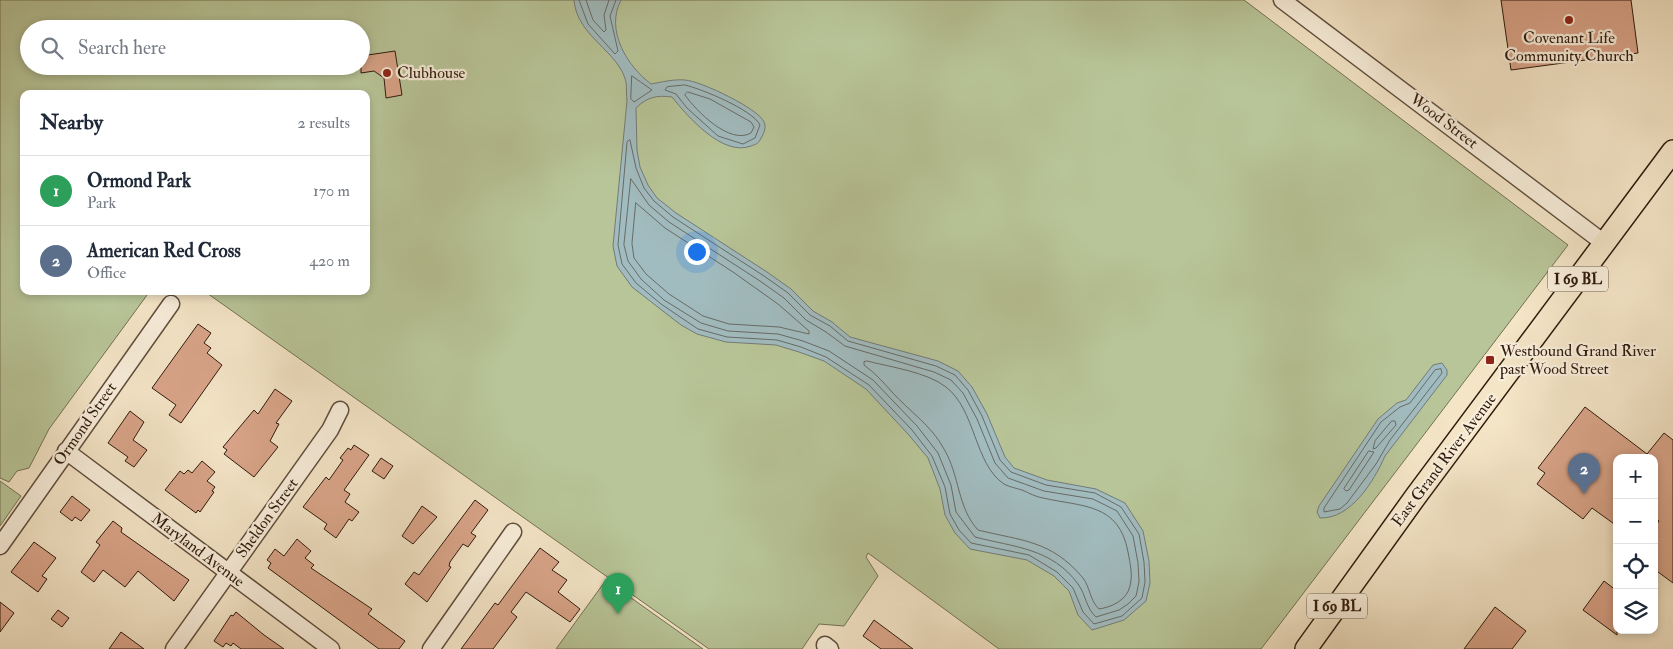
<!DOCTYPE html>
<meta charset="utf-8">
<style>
:root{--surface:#fff;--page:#f2f2f3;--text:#1f2937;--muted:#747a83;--line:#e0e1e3;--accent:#0b8043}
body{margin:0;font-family:"IM FELL Double Pica",serif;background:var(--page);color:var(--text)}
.controls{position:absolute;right:15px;bottom:15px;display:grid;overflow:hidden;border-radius:10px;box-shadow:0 2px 8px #0003}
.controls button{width:45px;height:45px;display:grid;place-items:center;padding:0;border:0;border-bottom:1px solid var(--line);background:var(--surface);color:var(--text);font:25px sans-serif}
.you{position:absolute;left:696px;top:251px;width:18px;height:18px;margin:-12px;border:4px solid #fff;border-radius:50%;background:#1a73e8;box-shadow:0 0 0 8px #1a73e833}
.badge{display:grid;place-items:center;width:32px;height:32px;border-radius:50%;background:var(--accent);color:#fff;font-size:16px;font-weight:700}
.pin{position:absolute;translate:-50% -41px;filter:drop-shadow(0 1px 2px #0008)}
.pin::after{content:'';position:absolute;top:26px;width:18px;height:15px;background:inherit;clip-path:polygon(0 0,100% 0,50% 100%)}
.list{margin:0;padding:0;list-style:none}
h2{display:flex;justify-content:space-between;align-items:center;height:65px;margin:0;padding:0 20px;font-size:21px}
h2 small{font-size:16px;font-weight:400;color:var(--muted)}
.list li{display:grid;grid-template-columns:32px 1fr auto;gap:15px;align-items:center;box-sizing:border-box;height:70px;padding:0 20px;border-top:1px solid var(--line)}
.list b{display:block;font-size:19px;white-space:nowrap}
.list p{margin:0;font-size:16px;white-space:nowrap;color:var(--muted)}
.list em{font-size:16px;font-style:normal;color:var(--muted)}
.icon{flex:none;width:28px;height:28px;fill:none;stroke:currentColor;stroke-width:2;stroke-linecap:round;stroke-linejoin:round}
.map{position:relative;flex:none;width:1673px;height:649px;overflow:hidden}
.search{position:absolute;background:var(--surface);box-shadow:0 2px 8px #0003;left:20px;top:20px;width:350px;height:55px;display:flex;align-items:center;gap:12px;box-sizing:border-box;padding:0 18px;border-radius:28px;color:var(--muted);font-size:19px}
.panel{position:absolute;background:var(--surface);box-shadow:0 2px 8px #0003;left:20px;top:90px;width:350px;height:205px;border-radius:10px}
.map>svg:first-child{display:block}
</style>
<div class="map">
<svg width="1673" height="649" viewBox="0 0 1673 649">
<rect width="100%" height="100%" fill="#f4e5c7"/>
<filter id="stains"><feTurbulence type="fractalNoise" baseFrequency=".004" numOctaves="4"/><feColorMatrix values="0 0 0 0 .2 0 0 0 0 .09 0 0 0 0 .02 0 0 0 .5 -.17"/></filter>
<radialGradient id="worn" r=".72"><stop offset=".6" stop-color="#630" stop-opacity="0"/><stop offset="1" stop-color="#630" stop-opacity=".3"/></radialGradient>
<path fill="#b8c598" stroke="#747052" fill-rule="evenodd" d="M0,0H1244L1568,245L1261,649H999L868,553L866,557L878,576L844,626L819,624L802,649H709L204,291H366V94H24V291H150L49,429L29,468L17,471L9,482L0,478ZM29,29H361V66H29Z
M0,481L21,496L0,526Z
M606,580L703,649H556Z"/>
<path fill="#a1bcc0" stroke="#737b78" d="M574,0H621C605,30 627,66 651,84C662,82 674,79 685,80C701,81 759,109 764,122C767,128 763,135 760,140C758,144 756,144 751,146C723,157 688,117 672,97C657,95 647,97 636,108L637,150L640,167L648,185L657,198L676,213L767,272L791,289L813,311L832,322L850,337L938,361L958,371L972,387L987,414L1005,457L1014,468L1047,480L1096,489L1125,503L1143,531L1149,561L1150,583L1146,601L1124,620L1092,630L1078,615L1069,591L1054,576L1027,560L970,549L955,533L945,515L940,489L928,458L908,434L866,389L824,361L799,352L776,345L726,342L697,334L681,325L632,287L617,266L613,246L627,101C626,95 627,88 626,82C619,51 577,37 574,0Z
M1442,363L1447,370V375L1385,456C1374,481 1351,519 1320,518L1317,512L1319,506L1378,419L1397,403L1406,400L1433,365Z"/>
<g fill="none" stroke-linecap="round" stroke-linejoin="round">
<path stroke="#686b66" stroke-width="1" d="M579,0L588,24L615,54L618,51L610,16L616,0
M586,0L593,20L604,32L606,30L604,15L609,0
M632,76L652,90L634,102L631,99Z
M685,85C702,89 753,110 760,125L755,138L743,144L718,136L687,108L676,94L665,90L667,87Z
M688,92L710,99L751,122L754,127L751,133C730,145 697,112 685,95Z
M630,140L636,168L644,188L654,201L673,217L764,276L788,293L810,315L830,326L848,341L936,366L955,375L968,390L982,416L1000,460L1011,472L1046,485L1095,493L1121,507L1139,534L1144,562L1145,582L1142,598L1122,616L1094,624L1083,612L1073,588L1057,572L1029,555L971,543L959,530L950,514L945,487L932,456L912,430L869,385L826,357L801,347L777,340L727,337L698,329L661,304L636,283L622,264L618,245L627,142Z
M631,179L649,205L669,222L760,281L784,298L806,320L826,332L845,346L934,372L951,380L963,393L977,419L995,463L1008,478L1044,491L1093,499L1117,511L1133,536L1138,563L1139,582L1136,596L1128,604L1119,610L1096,617C1086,608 1086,595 1078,584C1052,548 1013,547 975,537L956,512L951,485L938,453L917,426L873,380L829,351L803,341L778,334L728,331L701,323L664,300L641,279L628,261L624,245Z
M636,203L665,228L733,272L778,304L809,331V334L779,327L729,324L703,316L669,294L646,274L634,258L632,244Z
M867,361C890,367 927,372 946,387C976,410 974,464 1004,484C1009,487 1016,488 1022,490C1029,493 1036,497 1043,498C1083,507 1119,503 1128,552C1130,563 1133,575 1130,586C1127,600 1112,607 1099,609C1090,601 1090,587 1083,578C1051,540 1022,541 978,530C957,507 960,476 944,449C932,426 909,411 892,392C883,382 875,373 864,365V362Z
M1441,369L1442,373L1390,440L1376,464L1347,503L1340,509L1324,512V508L1381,422L1400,407L1410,403L1435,370Z
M1392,421H1395L1396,425L1376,448L1373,449L1375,441Z
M1369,451L1374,452L1349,490L1346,491L1344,489Z"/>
</g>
<path fill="#d9a489" stroke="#2f1a0d" d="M1501,0H1631L1638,53L1511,70Z
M395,51L402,95L386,98L384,78L374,71L361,73V56Z
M198,324L211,333L204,343L211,348L207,353L222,365L181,423L169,415L176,405L152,388Z
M275,389L292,401L276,423L279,424L270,441L278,447L254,477L224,454L227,450L223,447L254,410L258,414Z
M1585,407L1647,454L1664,433L1673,440V583L1654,569V528L1659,521L1654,517V458H1617V526L1592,508L1583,519L1537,484L1545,473L1538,468Z
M130,411L144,422L133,440L147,450L134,467L125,461L128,457L108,443Z
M354,445L369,455L344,490L350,494L345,502L359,512L352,521L349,519L336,538L324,529L327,524L303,507L326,477L329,480L343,460L340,458L348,448L351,450Z
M381,458L393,466L384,479L372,471Z
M202,461L215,472L207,481L215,487L212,491L214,492L200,512L198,510L196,513L165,490L180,471L184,474L188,470L192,473Z
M72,496L90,510L81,521L75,517L72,521L60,512Z
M475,500L488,510L471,533L476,536L468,547L463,544L450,562L449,566L451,567L427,602L405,584L414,572L419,575Z
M422,506L437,517L413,544L402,536Z
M113,521L122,528L121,532L189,580L174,601L138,571L125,587L103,570L94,582L81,572L100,545L96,542Z
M297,539L311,551L305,558L314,565L311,568L372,609L368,614L405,641L399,649H379L268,568L271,563L267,560L275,549L284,556Z
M34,542L56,558L42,576L47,579L38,592L11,572Z
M540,548L559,562L552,570L567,580L558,592L580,609L570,622L526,592L511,612L517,617L493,649H461L495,603L498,605Z
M1604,581L1617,591V635L1583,610Z
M0,602L14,613L0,632Z
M1495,607L1526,631L1512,649H1464Z
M58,610L69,618L62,627L51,619Z
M236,612L264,635L284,649H241L233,643L231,646L226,643L223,647L214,641L231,615L233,616Z
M874,620L913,649H881L863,636Z
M121,632L144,649H109Z"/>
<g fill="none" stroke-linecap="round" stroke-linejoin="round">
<g stroke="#604d3c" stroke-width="19">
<path id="minor" d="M1282,0L1604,243
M66,451L331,649
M0,546L171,304
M825,645L830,649
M174,649L330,430L340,410
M431,649L513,532"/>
</g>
<g stroke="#2f1a0d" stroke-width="24">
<path id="major" d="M1306,649L1416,496L1673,151"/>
</g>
<use href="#minor" stroke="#f8eedb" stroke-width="16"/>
<use href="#major" stroke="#f4e5c7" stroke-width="21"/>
</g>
<g fill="#8f2418" stroke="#f8eedb" stroke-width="2">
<circle cx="1569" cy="20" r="5"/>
<circle cx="387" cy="73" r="5"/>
<rect x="1485" y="355" width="10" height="10" rx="2.5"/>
</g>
<g text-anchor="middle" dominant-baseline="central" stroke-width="4.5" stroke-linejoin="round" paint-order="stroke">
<g fill="#f8eedb" stroke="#6b5a4b" stroke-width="1">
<rect x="1548" y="266.5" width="60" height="25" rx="4"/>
<rect x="1307" y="593.5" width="60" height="25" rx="4"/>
</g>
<g font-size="15" font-weight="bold" fill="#2f1a0d">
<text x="1578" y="279">I 69 BL</text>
<text x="1337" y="606">I 69 BL</text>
</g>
<g font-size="16" fill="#2f1a0d" stroke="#f8eedb" text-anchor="start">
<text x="1569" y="38" text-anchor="middle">Covenant Life<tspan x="1569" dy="18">Community Church</tspan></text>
<text x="397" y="73">Clubhouse</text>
<text x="1500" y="351">Westbound Grand River<tspan x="1500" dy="18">past Wood Street</tspan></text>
</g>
<g font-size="16" fill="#2f1a0d" stroke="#f8eedb">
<text transform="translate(1444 121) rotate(37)">Wood Street</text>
<text transform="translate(85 424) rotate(-55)">Ormond Street</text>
<text transform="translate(1444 460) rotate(-53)">East Grand River Avenue</text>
<text transform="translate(267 518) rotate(-54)">Sheldon Street</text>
<text transform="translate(198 550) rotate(37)">Maryland Avenue</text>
</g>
</g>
<rect width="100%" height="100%" filter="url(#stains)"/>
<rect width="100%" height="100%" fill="url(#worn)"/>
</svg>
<div class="controls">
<button>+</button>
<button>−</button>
<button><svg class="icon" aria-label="locate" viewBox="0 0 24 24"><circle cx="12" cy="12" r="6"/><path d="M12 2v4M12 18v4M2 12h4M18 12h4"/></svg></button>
<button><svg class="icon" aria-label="layers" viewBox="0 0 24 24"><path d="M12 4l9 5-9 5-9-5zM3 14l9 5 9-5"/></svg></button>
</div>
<div class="you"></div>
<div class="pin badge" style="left:618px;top:614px;background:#2e9e5b">1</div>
<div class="pin badge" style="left:1584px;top:494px;background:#5c6f8a">2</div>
<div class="search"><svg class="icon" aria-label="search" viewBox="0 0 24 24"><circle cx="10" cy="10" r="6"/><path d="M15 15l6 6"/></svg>Search here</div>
<section class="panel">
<h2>Nearby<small>2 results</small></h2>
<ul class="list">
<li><span class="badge" style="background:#2e9e5b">1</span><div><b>Ormond Park</b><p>Park</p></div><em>170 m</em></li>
<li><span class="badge" style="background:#5c6f8a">2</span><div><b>American Red Cross</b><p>Office</p></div><em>420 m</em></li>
</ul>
</section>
</div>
